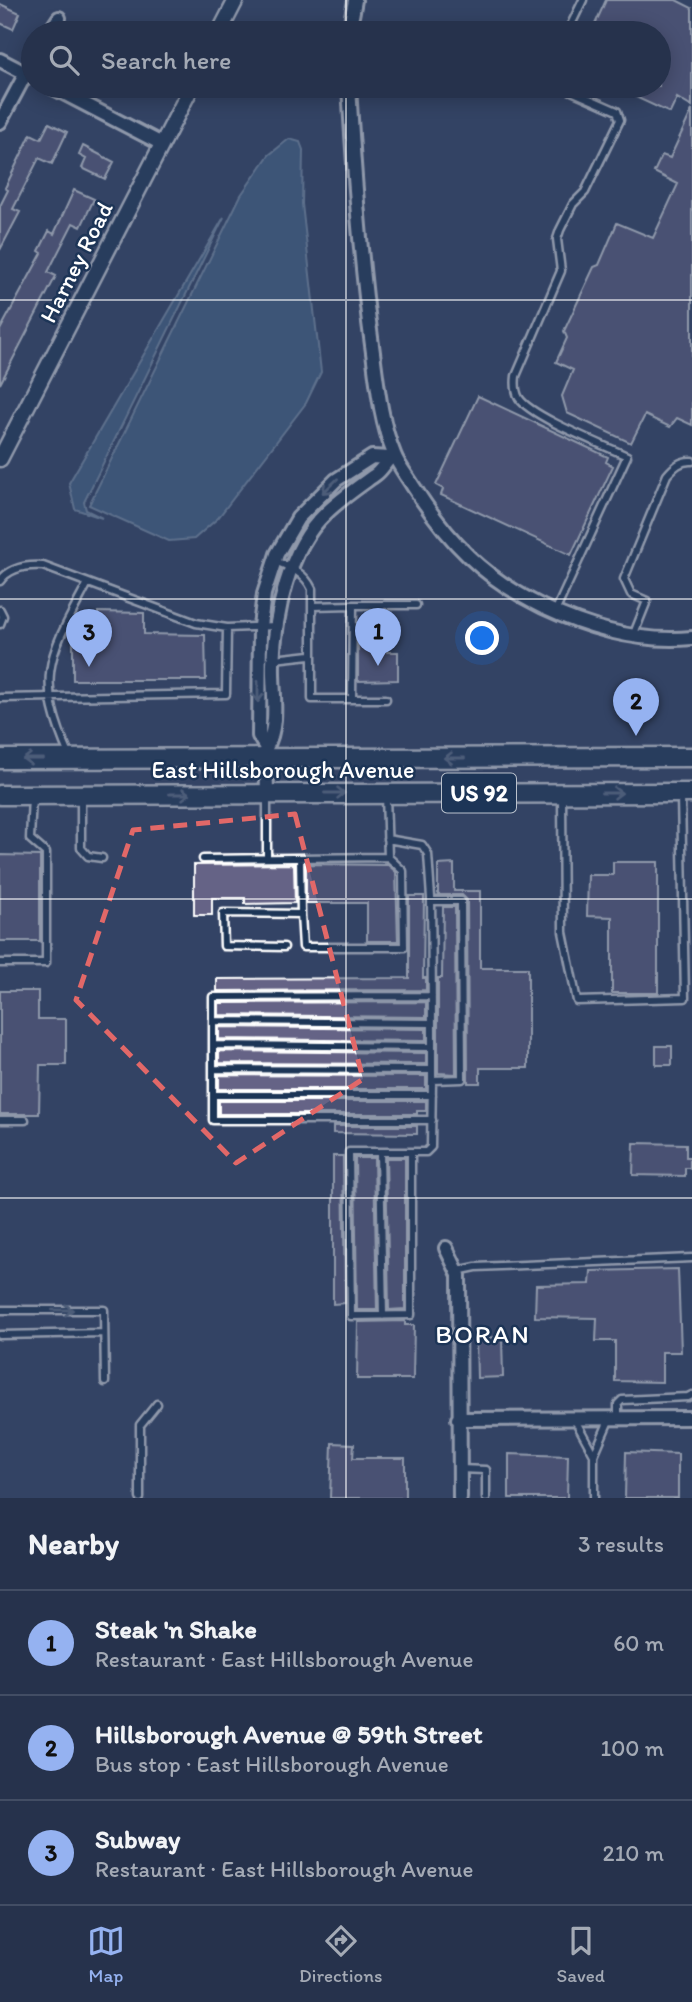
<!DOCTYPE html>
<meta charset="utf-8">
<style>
:root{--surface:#26324c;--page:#323e56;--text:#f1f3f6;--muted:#a4aab5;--line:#424d64;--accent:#95b2f1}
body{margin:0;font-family:Itim,sans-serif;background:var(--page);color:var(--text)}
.you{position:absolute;left:483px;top:639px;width:24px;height:24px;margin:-18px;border:5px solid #fff;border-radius:50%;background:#1a73e8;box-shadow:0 0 0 10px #1a73e833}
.badge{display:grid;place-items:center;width:46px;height:46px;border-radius:50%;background:var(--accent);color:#111;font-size:23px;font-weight:700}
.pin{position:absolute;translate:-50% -58px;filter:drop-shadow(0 2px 4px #0008)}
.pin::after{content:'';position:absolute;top:37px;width:24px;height:21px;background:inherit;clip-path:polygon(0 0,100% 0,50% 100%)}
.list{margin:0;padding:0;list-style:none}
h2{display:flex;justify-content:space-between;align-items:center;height:91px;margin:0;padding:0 28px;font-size:30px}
h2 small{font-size:23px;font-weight:400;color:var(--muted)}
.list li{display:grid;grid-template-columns:46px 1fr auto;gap:21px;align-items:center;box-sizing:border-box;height:105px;padding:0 28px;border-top:2px solid var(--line)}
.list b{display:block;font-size:26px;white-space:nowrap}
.list p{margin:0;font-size:23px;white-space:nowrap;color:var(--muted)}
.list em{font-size:23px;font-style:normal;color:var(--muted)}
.icon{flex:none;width:38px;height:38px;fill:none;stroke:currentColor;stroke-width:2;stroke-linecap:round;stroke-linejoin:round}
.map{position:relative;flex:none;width:692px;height:1498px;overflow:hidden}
.search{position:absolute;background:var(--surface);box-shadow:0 4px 18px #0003;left:21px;right:21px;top:21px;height:77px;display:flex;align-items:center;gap:18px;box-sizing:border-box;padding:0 24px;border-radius:38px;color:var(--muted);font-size:26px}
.sheet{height:406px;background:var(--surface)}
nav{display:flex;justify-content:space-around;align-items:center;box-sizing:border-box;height:98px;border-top:2px solid var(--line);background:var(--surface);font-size:19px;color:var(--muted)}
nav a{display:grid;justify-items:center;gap:4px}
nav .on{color:var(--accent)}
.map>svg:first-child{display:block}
</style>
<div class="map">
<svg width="692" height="1498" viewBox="0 0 692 1498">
<rect width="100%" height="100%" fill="#334365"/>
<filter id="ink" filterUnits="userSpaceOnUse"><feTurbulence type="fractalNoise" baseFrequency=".0143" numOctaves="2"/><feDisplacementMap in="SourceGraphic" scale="14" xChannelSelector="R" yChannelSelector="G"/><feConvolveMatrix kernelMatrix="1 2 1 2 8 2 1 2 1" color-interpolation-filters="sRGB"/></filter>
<g filter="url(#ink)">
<path fill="#486b8f" stroke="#91a6bc" stroke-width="2" d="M289,139L300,142L303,150L302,204L321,372L306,403L218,518L194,539L169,541L89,505L241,195L269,155Z
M224,217L84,502L86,510L102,518L75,509L69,483Z"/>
<path fill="#656486" stroke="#fff" stroke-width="2" d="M606,0H676L692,8V107L677,98L670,113L612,86H659V33H591Z
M0,4L20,13L13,29L0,23Z
M692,110V425L677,418L670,427L645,415L631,443L567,413L562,396L573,370L556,362L567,338L564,331L594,267L599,265L617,223L653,238L678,184L654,172L662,155L670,158Z
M49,123L67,132L52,164L39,158L13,209L20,212L0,250V206L8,190L5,188L31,134L41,139Z
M83,146L114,162L105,179L82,168L86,159L79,155Z
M74,190L94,199L81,227L73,223L48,272L56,276L0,384V330L42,253L39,251L49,231L54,234Z
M478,396L608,457L606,462L613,466L571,555L441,495L443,489L436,485Z
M98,612L144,613V634L205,635L206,680H73V643H98Z
M358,634H387V652H398V680L358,681Z
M0,855L40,856V941H0Z
M613,862H658V993H612V917L587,916L588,875H613Z
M294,864L295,903L245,904V898H212V915H194V865Z
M306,864L388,865L396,872L398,941H367V903H306Z
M454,864V891H480V968H528V1068H480V1083H468L467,900L462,895H438V865Z
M409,896H424L423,978H426V990L217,991V979L409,978Z
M443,907H455L456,1074L438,1073V978H442Z
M0,991H38V1019H66V1065H40L39,1114H0Z
M426,1002V1017L219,1015V1003Z
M219,1027L426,1029V1041L219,1039Z
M656,1046H672V1065H656Z
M219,1051L426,1053V1064L219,1063Z
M219,1075L426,1076V1089H219Z
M219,1101H426V1111H417V1114H219Z
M333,1126H417V1134L333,1133Z
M634,1143L686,1144V1157H690V1168H685V1176L633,1175Z
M333,1156H343L345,1303L333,1304Z
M355,1158H374L377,1310H357Z
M386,1158H405V1309L389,1310Z
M678,1269L681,1352H662V1382L615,1381V1341H596L597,1318L535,1317L536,1285L590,1284L591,1271Z
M405,1321V1325H414L413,1379H357L358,1322Z
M502,1337L503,1377L477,1378L476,1338Z
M332,1443L354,1444L353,1458H405V1498H330Z
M626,1452L678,1454V1498H625Z
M509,1454L568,1456L567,1498H509Z"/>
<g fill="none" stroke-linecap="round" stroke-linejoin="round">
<g stroke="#fff" stroke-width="11">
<path id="service" d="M567,33L583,0
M275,561C290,567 305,573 312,589V699H386
M0,581C10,567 27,565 43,566L196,623L227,628
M353,605H416
M312,606L353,605L352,699
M0,610L3,616L0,624
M555,612L627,456C604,445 531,417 519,398C515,391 515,384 516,376L561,271L557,239L560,230L573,204L585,192L620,120L617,111L560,86
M633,636L647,601L631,594L624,579L667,475C674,467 681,460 692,461
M274,659L310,655
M0,698L226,694L227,628L276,626
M70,757C34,675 49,656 88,583
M267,795V858
M562,795L563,932L577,1001L685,998L681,796
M81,796V848L88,856L102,858
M387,839L422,845L428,854L431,898V901C432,961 432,1020 432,1080L462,1079L461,901H431
M203,859L388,857L386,795
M301,914L303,947H404L403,871L388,857
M284,947L224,946L223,913L301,914L300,858
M0,963H46V853L30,839L32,797
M432,996L213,997V1095H432
M213,1021L432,1023
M213,1045L432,1047
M213,1069L432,1070
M213,1095V1120H432
M0,1120H25
M380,1152L383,1316
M411,1152V1315L351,1316L349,1152H426L431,1147L432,1080
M457,1271L476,1267L692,1258
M0,1310H104L105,1382
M0,1335L104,1333
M618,1418V1404L622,1400L688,1397L692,1395
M575,1420L594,1455L610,1418
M594,1455V1498
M459,1469L486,1470V1498
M140,1498V1425L157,1404"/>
</g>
<g stroke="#fff" stroke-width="18">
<path id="minor" d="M49,33L59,18
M349,33L355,0
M0,60L33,77
M50,86L162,144
M349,86C354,172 360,259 372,345C377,381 380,420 394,454C398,465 407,476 413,486C448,541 483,578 543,607C590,629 641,643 692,638
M0,122L33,60
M266,748C280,724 272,691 273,664C275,615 288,549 325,514C340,499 358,487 376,474C383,469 386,460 394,455
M267,794L266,748L259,736L260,626L264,594L277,554L298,518L336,480L372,457L389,458
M446,1248L459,1275L460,1498
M458,1419L692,1418"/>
</g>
<g stroke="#fff" stroke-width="19">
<path id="tertiary" d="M219,33L236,0
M0,459L192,86"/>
</g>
<g stroke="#fff" stroke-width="23">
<path id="primary" d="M0,759L692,757
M0,795L692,793"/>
</g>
<use href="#service" stroke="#1d3557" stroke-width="6"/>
<use href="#minor" stroke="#1d3557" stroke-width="12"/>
<use href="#tertiary" stroke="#1d3557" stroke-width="14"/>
<use href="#primary" stroke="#1d3557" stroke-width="18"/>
</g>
<defs><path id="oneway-shaft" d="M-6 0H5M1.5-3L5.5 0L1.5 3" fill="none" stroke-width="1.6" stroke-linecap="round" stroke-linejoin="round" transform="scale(1.75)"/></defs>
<g stroke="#6c7c92">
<use href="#oneway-shaft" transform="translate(330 486) rotate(136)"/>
<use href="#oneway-shaft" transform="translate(258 692) rotate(90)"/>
<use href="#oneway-shaft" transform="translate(454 758) rotate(180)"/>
<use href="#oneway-shaft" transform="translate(33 759) rotate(180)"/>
<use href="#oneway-shaft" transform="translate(335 793)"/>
<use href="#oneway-shaft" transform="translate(612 793)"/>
<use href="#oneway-shaft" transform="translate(180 794)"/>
<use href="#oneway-shaft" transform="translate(63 1310)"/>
</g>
</g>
<path d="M0 0H692V1498H0ZM295,814L363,1079L236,1163L76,1000L133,830Z" fill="#334365" fill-opacity=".55" fill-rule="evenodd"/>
<path fill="none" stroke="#e26868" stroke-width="5" stroke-dasharray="14 9" stroke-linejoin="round" d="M295,814L363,1079L236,1163L76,1000L133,830Z"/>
<path fill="none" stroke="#fff" stroke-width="2" stroke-opacity="0.55" d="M346,0V33M346,86V1498M0,300H692M0,599H692M0,899H692M0,1198H692"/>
<g text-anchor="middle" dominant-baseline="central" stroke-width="5" stroke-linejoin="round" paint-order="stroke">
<rect fill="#1d3557" stroke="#bbc2cd" stroke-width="2" x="442" y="773.5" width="74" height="39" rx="5"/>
<g font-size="23" font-weight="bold" fill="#fff">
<text x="479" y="793">US 92</text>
</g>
<g font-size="24" fill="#fff" stroke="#1d3557">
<text transform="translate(76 262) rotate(-63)">Harney Road</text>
<text x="283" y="769">East Hillsborough Avenue</text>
</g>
<g font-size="26" letter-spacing="2" fill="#fff" stroke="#1d3557">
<text x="483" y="1334">BORAN</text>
</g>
</g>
</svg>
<div class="you"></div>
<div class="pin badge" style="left:378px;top:666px">1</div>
<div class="pin badge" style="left:636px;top:736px">2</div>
<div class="pin badge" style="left:89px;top:667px">3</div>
<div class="search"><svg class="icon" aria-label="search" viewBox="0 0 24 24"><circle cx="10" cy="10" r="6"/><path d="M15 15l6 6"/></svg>Search here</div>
</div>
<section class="sheet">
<h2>Nearby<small>3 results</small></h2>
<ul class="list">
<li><span class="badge">1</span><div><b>Steak 'n Shake</b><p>Restaurant · East Hillsborough Avenue</p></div><em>60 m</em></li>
<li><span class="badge">2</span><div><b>Hillsborough Avenue @ 59th Street</b><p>Bus stop · East Hillsborough Avenue</p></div><em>100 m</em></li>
<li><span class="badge">3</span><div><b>Subway</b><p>Restaurant · East Hillsborough Avenue</p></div><em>210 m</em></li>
</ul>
</section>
<nav>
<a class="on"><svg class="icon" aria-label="map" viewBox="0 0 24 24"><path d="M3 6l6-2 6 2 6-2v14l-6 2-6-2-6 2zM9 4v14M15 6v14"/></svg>Map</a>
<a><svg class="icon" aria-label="directions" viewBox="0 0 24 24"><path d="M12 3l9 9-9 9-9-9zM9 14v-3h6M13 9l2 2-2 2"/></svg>Directions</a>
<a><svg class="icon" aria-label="saved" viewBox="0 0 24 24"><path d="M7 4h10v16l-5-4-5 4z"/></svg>Saved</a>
</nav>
